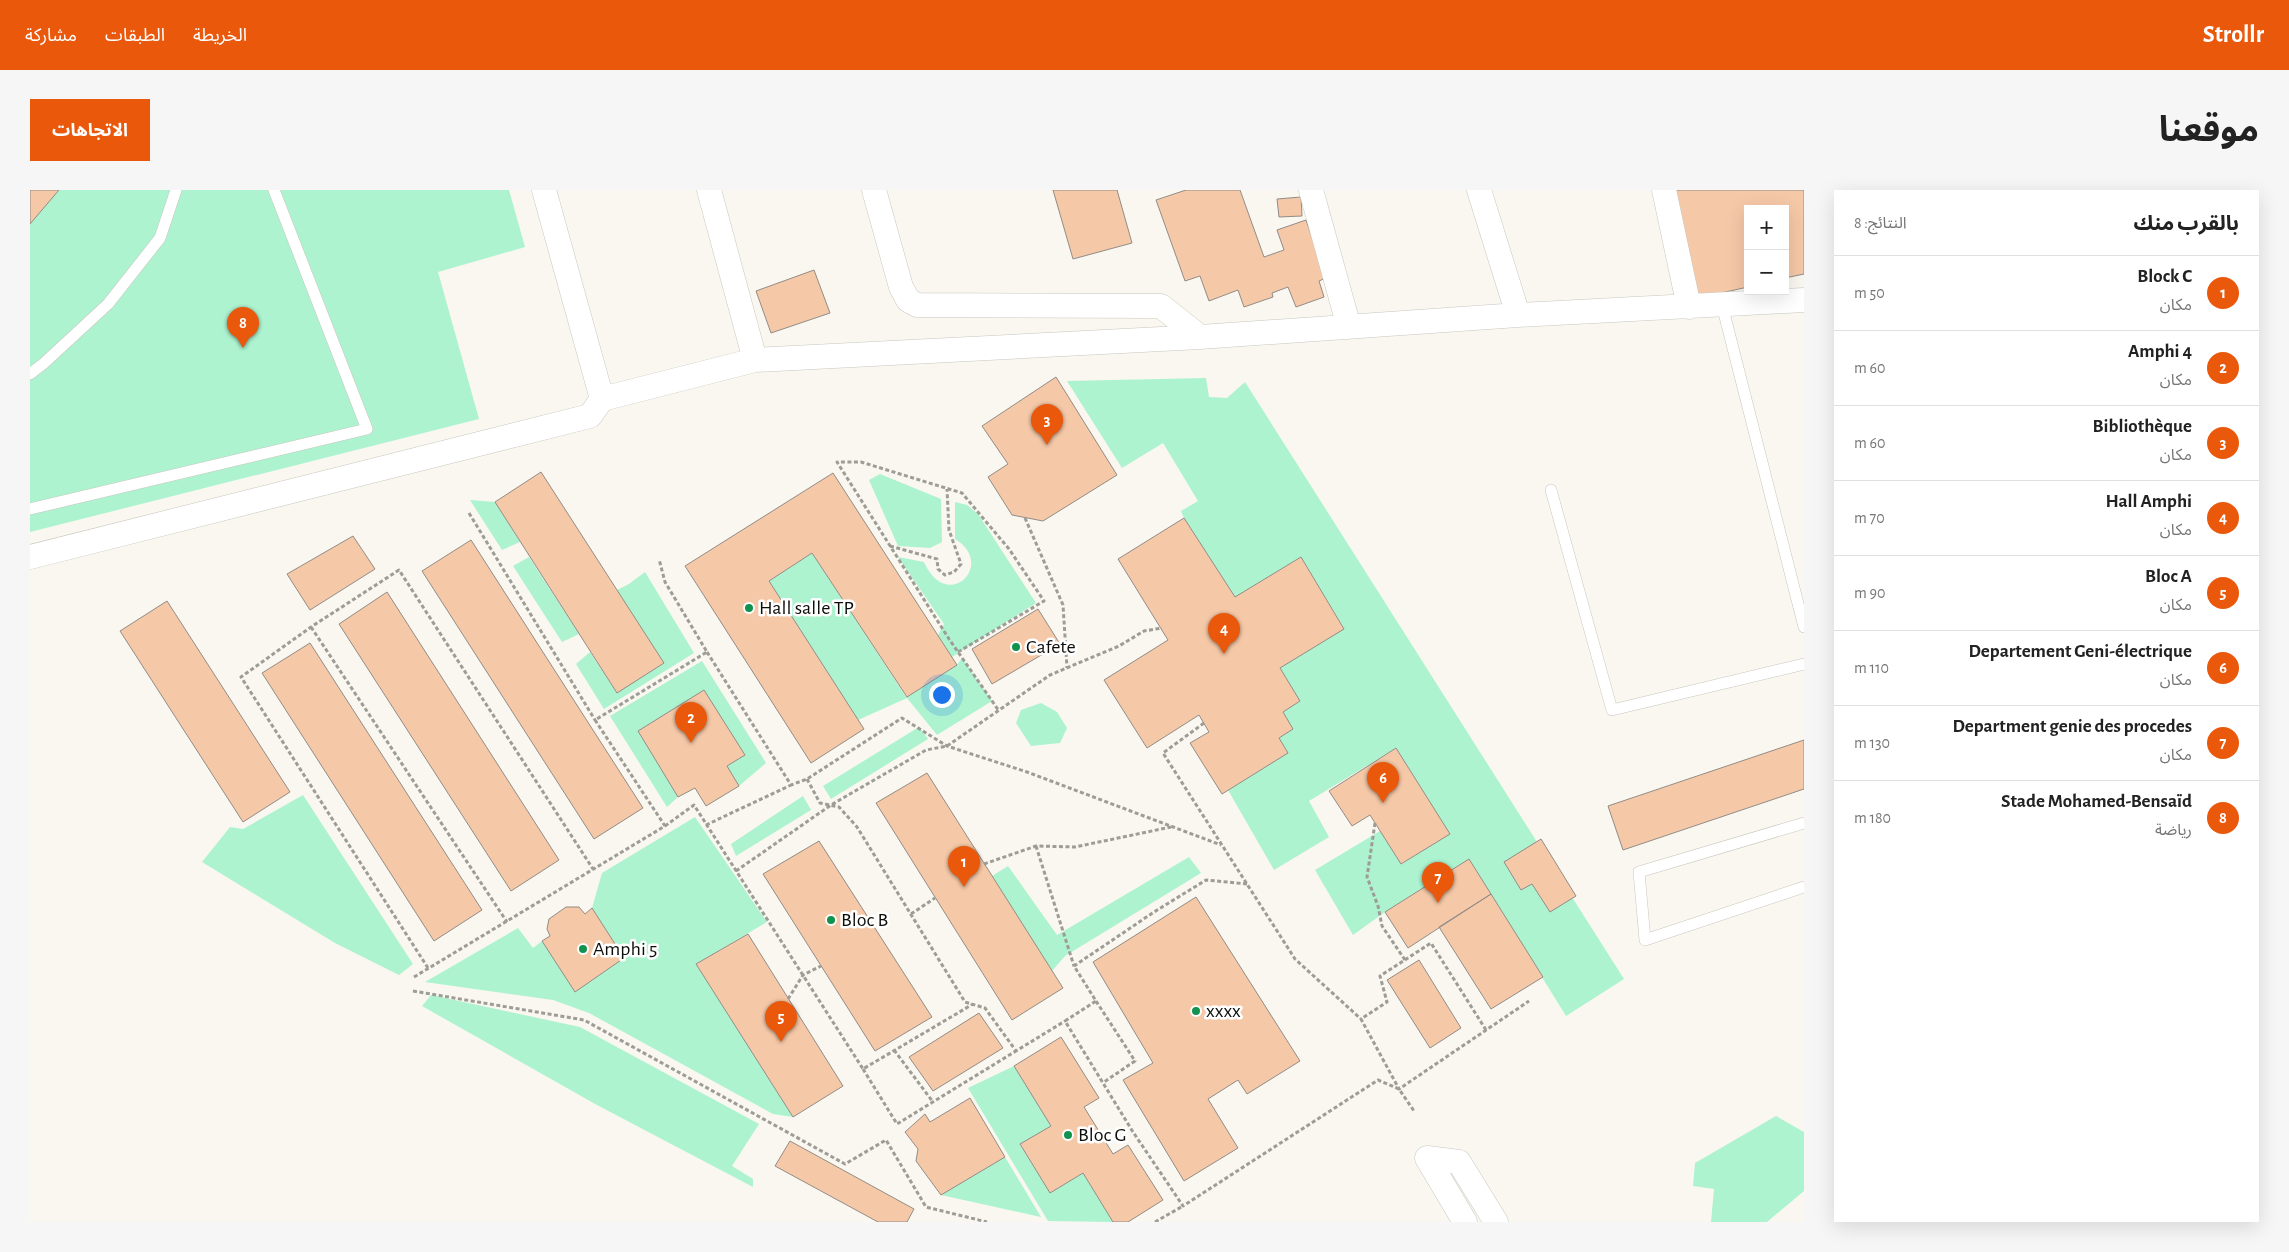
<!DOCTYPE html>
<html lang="ar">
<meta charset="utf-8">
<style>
:root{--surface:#fff;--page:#f6f6f6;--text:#222;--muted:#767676;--line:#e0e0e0;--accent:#ea580c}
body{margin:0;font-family:"Alegreya Sans","Noto Sans Arabic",sans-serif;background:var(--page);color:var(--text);direction:rtl}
.controls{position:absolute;right:15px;top:15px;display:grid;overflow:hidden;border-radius:0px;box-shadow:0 5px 20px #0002}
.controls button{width:45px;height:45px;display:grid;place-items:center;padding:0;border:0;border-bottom:1px solid var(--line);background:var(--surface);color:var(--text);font:25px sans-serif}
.you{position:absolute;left:911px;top:504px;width:18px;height:18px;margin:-12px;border:4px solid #fff;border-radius:50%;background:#1a73e8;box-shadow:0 0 0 8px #1a73e833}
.badge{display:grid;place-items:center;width:32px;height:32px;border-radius:50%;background:var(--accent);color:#fff;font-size:16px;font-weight:700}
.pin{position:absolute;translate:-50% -41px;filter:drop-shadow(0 1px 2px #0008)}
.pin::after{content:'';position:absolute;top:26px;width:18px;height:15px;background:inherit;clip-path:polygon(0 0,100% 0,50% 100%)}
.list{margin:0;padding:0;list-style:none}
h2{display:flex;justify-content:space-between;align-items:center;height:65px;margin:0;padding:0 20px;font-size:21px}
h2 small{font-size:16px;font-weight:400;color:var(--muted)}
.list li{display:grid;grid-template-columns:32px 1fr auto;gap:15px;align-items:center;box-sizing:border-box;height:75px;padding:0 20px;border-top:1px solid var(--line)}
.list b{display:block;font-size:19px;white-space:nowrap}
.list p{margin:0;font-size:16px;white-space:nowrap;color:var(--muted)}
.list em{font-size:16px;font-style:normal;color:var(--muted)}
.map{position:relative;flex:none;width:1774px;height:1032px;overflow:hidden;direction:ltr;border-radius:0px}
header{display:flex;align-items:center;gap:30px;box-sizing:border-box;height:70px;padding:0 25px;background:var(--accent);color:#fff}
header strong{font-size:24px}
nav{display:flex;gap:28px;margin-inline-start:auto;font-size:18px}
.intro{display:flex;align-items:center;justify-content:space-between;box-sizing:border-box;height:120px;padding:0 30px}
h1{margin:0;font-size:35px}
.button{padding:12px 22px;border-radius:0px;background:var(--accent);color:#fff;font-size:18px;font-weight:700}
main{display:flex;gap:30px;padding:0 30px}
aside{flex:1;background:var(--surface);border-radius:0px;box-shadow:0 5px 20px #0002}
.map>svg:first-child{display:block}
</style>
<header>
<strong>Strollr</strong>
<nav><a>الخريطة</a><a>الطبقات</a><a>مشاركة</a></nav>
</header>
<div class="intro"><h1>موقعنا</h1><a class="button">الاتجاهات</a></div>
<main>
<aside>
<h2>بالقرب منك<small>النتائج: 8</small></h2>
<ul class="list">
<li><span class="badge">1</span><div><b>Block C</b><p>مكان</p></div><em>50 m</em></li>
<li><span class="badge">2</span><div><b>Amphi 4</b><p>مكان</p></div><em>60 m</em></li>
<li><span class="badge">3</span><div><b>Bibliothèque</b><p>مكان</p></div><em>60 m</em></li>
<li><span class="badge">4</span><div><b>Hall Amphi</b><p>مكان</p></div><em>70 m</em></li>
<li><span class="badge">5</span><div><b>Bloc A</b><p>مكان</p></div><em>90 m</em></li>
<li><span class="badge">6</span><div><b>Departement Geni-électrique</b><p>مكان</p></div><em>110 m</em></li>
<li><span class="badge">7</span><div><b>Department genie des procedes</b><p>مكان</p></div><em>130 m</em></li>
<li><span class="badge">8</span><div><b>Stade Mohamed-Bensaïd</b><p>رياضة</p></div><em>180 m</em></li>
</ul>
</aside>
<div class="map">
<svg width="1774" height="1032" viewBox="0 0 1774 1032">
<rect width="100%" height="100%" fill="#f9f7ef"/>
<path fill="#adf3d0" d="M0,0H479L495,57L408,82L449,229L0,342Z
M1176,188L1179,207L1197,208L1215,192L1594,789L1536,826L1439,669L1355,722L1323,745L1285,680L1350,641L1372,674L1419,644L1366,558L1279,611L1299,647L1244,680L1198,600L1258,563L1249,548L1263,539L1253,522L1270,511L1250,478L1314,438L1271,367L1205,407L1154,328L1151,321L1168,311L1133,253L1092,278L1037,191Z
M850,284L911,309L912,352L900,358L868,356L839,290Z
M440,310L465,312L490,352L472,360Z
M925,312L937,315L948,324L1006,413L922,467L908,445L914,434L868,367L894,372C917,424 967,374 925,349Z
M782,363L876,507L927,475L932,468L962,511L907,545L877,508L828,530L739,391Z
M499,367L549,444L532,452L483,376Z
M615,382L664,463L574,519L546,474L560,462L587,503V400L599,394Z
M672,471L736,573L709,596L697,576L714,565L674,500L608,541L648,607L637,617L580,526Z
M1011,513L1027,522L1037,538L1030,553L1001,556L986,533L991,520Z
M889,537L898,549L801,609L793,596Z
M273,605L383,774L369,785L305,753L172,672L200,637L213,639Z
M773,606L781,620L706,666L701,654Z
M665,627L737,732L666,774L763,927L743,924L559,823L523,810L395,792L488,738L503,758L512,751L545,801L594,768L562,718L572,683Z
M1159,667L1171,683L1035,766L1022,781L962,686L978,676L1027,745Z
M401,805L550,837L729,934L702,976L723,989V997L567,915L392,816Z
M984,876L1021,936L990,955L1020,1003L1053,983L1083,1032L1018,1031L938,898Z
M1746,926L1774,942V1001L1737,1032H1681L1684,999L1663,996L1665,973Z
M975,967L1011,1027L911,1005L974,967Z"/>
<path fill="#f5c8a7" stroke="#928c87" d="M0,0H29L0,34Z
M1023,0H1087L1102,53L1043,69Z
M1156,0H1210L1234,67L1254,60L1247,40L1276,30L1296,88L1289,91L1294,107L1266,117L1258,97L1242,103L1243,107L1214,117L1208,100L1179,111L1170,86L1155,91L1126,10Z
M1639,0H1774V84L1755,88V19H1718V97L1664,109Z
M1271,7L1272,26L1249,27L1247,9Z
M784,80L800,123L741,143L726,101Z
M1026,187L1087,285L1013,331L982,325L958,287L978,274L952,236Z
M511,282L634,473L587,503L465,312Z
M803,283L927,475L877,507L782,363L739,391L834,539L781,573L655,376Z
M1154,328L1205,407L1271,367L1314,439L1250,478L1270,511L1253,522L1263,539L1249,548L1258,563L1192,604L1160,553L1179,542L1169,525L1117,558L1074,490L1138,450L1088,369Z
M323,346L345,379L280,420L257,384Z
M441,350L613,618L564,649L392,381Z
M357,402L529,670L481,701L309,434Z
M137,411L260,602L213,632L90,441Z
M1008,419L1030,454L962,494L942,459Z
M280,453L452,720L404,751L232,483Z
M674,500L715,565L697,576L709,596L676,616L665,598L648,607L608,541Z
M1774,550V599L1593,660L1578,616Z
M1366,558L1420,644L1371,674L1340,625L1322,636L1299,601Z
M897,583L1033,798L982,830L846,613Z
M1511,649L1546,706L1520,722L1502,694L1491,700L1474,672Z
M789,651L902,827L845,861L733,684Z
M1439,669L1461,704L1378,758L1355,722Z
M1461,704L1513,787L1461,819L1409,737Z
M1166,707L1270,871L1217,904L1208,890L1178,909L1208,958L1154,991L1093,890L1123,873L1063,772Z
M536,717H549L555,724L562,718L594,768L545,802L512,751L520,746L517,739L519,729Z
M718,744L813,896L763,927L666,774Z
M1389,770L1431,838L1400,858L1357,790Z
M949,823L973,858L903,901L879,867Z
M1031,847L1069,908L1054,917L1083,964L1098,955L1133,1010L1098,1032H1083L1053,983L1020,1003L990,954L1021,936L984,876Z
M940,908L975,967L911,1005L886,971L888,959L875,942L895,924L900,932Z
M760,951L884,1019L877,1032H848L745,976Z"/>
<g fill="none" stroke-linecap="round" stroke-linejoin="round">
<g stroke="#c8c7bf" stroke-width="12">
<path id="lane" d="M1692,115L1774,437
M0,184L13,174L78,114L130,48L146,0
M1521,300L1582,520L1774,474
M0,319L337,239L244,0
M1774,633L1609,682L1615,750L1774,697"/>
</g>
<g stroke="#c8c7bf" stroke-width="25">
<path id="street" d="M514,0L572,209
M679,0L725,170
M844,0L871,97L878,110L887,115L1131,116L1170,147
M1281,0L1319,137
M1449,0L1488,125
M1634,0L1659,117
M0,367L560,226L572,209L725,170L1170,147L1488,125L1774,110
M1397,968L1429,972L1466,1032
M1397,968L1435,1032"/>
</g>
<path stroke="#9d9c96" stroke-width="3" stroke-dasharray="4 2.5" stroke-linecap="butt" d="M439,323L565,530
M995,328L1033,415L1037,478
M860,356L907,369L908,379L915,385L924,382L931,374L919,340L917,299
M281,437L477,732
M677,462L761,595L777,589L872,528L917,556L997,582L1191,655
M928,462L1014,411L979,359L932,303L831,272H807L919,449L969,521
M1174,533L1133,563L1265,769L1331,829
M777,589L790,613L809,617L827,637L935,812L955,818L986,861L1035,831
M1345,633L1337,687L1348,716L1352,736L1375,770
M676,635L761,595
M635,636L664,615L833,879L943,814
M1006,656L1044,776
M954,674L1006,656L1045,657L1141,637
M706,681L801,615L896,560L917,556L1020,485L1089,456L1114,441L1132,438
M1217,694L1176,690L1124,722L1044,776L1066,811L1035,831L1103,942L1153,1016L1348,890L1369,899L1384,921
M881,724L905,708
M398,778L211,487L281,437L369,380L563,679
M384,787L635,636L565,530L677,462L635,392L629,369
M383,801L554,830L815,974L856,950L896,1017L957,1032
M758,809L773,785L791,776
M1066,811L1105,871L1074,892
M1456,840L1401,753L1350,786L1357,812L1331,829L1369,899L1499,811
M864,860L903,912
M833,879L867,934L986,861
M1125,1032L1153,1016"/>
<use href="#lane" stroke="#fff" stroke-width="11"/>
<use href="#street" stroke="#fff" stroke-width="24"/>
</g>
<g fill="#11924f" stroke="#fff" stroke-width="2">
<circle cx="719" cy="418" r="5"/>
<circle cx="986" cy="457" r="5"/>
<circle cx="801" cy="730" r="5"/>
<circle cx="553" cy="759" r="5"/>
<circle cx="1166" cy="821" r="5"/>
<circle cx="1038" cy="945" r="5"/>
</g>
<g text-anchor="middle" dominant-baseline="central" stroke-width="5" stroke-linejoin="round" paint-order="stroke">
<g font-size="20" fill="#0d0d0a" stroke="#fff" text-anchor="start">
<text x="729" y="418">Hall salle TP</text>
<text x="996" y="457">Cafete</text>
<text x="811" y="730">Bloc B</text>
<text x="563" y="759">Amphi 5</text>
<text x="1176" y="821">xxxx</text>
<text x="1048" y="945">Bloc G</text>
</g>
</g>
</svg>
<div class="controls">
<button>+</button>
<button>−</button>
</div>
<div class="you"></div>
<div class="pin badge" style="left:934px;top:697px">1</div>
<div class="pin badge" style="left:661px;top:553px">2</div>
<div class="pin badge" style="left:1017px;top:255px">3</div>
<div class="pin badge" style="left:1194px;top:464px">4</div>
<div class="pin badge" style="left:751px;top:852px">5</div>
<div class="pin badge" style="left:1353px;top:613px">6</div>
<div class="pin badge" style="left:1408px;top:713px">7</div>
<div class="pin badge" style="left:213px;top:158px">8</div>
</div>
</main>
